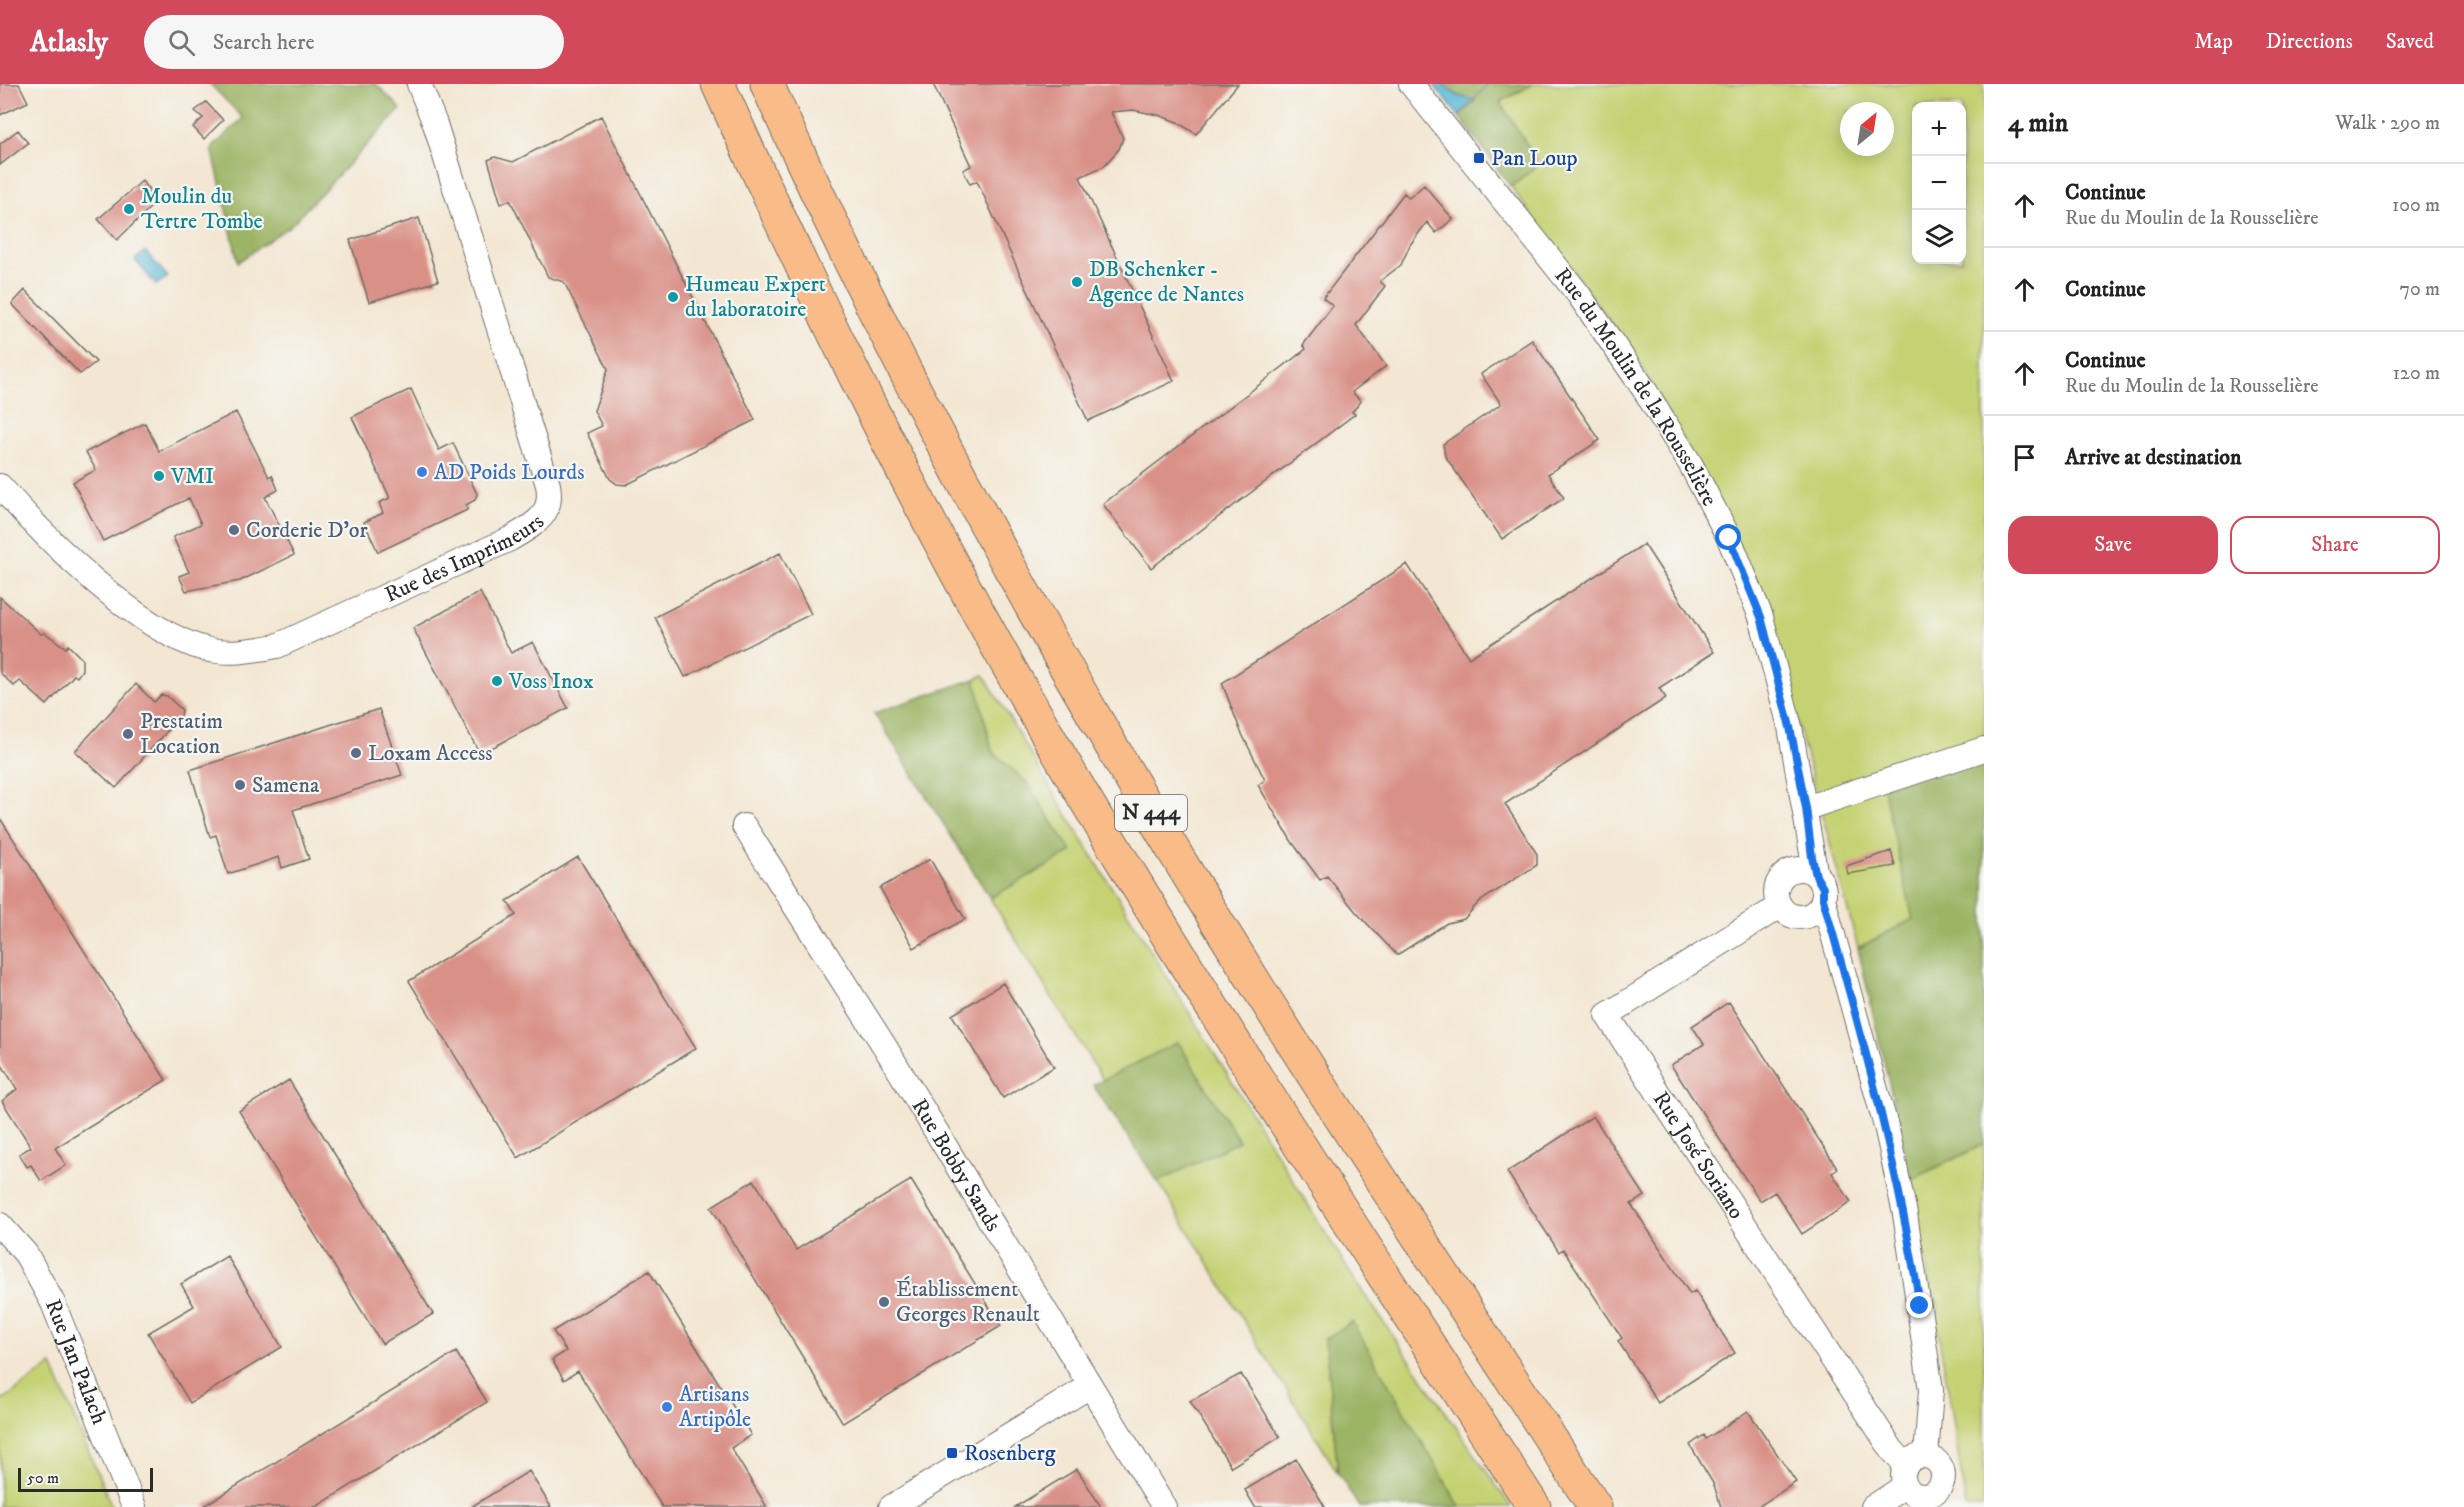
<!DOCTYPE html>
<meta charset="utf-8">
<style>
:root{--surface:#fff;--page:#f6f6f6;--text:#222;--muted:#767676;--line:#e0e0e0;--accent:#d1495b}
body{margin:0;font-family:"IM FELL DW Pica",serif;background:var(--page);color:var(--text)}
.controls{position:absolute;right:18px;top:18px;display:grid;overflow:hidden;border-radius:12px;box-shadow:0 3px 15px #0003}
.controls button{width:54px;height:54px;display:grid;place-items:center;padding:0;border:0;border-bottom:2px solid var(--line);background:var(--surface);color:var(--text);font:30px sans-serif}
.compass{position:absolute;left:1840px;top:18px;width:54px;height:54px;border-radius:50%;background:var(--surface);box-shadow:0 3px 15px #0003;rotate:30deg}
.scale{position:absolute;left:18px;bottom:15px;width:135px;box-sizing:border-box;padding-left:6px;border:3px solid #2b2b2b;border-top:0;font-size:16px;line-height:21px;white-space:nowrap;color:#2b2b2b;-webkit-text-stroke:4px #f6f6f2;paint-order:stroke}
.stop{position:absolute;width:18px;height:18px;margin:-14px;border:4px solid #1a73e8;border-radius:50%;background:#fff}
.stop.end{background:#1a73e8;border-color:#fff;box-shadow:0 2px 6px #0008}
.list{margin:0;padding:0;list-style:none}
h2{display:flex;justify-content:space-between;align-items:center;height:78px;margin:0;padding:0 24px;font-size:26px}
h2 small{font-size:20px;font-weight:400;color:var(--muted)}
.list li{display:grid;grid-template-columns:39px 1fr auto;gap:18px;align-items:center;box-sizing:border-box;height:84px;padding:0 24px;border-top:2px solid var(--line)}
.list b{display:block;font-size:22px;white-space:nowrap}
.list p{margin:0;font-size:20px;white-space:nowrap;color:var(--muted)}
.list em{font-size:20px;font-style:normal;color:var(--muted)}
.actions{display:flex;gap:12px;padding:18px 24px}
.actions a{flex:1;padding:14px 0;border:2px solid var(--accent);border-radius:18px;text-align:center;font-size:21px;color:var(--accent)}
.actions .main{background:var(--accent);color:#fff}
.icon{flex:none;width:33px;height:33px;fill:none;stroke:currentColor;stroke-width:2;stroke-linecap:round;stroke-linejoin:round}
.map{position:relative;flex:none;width:1984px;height:1423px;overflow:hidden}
header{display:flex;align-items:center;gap:36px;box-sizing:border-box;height:84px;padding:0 30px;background:var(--accent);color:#fff}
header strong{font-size:28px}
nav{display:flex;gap:33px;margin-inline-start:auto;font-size:21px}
.search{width:420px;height:54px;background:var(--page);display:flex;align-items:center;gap:15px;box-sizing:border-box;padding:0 21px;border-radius:33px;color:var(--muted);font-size:22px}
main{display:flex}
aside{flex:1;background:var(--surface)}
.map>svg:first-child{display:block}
</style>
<header>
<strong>Atlasly</strong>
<div class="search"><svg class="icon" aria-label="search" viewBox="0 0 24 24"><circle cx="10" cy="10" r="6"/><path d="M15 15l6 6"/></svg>Search here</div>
<nav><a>Map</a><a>Directions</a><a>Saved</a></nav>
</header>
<main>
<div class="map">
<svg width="1984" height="1423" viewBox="0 0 1984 1423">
<rect width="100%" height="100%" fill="#f6f6f2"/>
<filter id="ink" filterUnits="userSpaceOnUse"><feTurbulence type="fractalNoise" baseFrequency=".0167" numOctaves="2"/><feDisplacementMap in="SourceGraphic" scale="12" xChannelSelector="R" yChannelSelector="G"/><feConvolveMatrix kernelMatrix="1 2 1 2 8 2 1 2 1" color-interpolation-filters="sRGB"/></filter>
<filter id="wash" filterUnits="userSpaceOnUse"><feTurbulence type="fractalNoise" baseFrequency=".008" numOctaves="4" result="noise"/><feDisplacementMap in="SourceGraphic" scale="24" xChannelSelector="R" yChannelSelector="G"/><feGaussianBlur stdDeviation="1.35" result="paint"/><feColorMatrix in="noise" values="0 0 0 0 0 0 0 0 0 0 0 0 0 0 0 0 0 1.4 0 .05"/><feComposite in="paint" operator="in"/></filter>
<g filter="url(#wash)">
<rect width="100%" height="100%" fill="#f3e7d3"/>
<path fill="#c5d273" stroke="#787e4f" stroke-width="1.5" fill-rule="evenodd" d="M1533,0H1984V670L1884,703L1913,835L1858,864L1794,626L1720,420L1633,268L1511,103L1539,80L1500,18ZM1916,22H1962V176H1916ZM1849,27H1885V63H1849Z
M984,591L1062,723L1354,1195L1511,1423H1460L1428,1371L1325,1255L1338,1389L1158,1098L1239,1057L1178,959L1103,996L990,814L1071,768L1027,699L992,667L975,595Z
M1984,1060V1423H1966L1951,1322L1911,1096Z
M52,1281L112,1423H0V1318Z"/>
<path fill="#9cb465" stroke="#647048" stroke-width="1.5" d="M210,0H376L401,25L291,141L238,178L212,64L243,34Z
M1442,0H1533L1500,18L1539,80L1511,103L1459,32L1475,17L1458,12Z
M975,595L992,667L1027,699L1072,768L990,814L874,629Z
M1984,670V1060L1911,1096L1858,864L1913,835L1883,703Z
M1178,958L1239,1057L1158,1098L1093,1001Z
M1352,1238L1460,1423H1359L1338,1389L1325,1255Z"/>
<path fill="#59b7d8" stroke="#427182" stroke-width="1.5" d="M1433,0H1442L1458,12L1474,16L1488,0L1459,32Z
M145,167L168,193L156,201L135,176Z"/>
<g id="blocks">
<path fill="#d99087" d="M0,0H19L28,18L0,31Z
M933,0H1238L1196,50L1177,38L1158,31L1133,26L1111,28L1123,54L1119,65L1104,82L1080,93L1174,297L1088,337L977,97L970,100L963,86L971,82Z
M206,18L223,36L204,55L193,43L203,34L195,27Z
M601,32L755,336L626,401L617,400L610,395L587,349L602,342L594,327L608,285L564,198L548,193L510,116L501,120L488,76L495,73L513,78Z
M18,46L28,59L0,81V60Z
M142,97L158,116L117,156L98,135Z
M1424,101L1453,135L1436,149L1427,138L1410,161L1401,181L1380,197L1385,202L1356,241L1386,282L1352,308L1361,317L1352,328L1355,330L1151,484L1103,420L1306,265L1303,261L1333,222L1323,214L1404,109L1409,114Z
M419,134L438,197L369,218L350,156Z
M25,206L96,278L80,290L12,220Z
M1532,256L1600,356L1548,390L1564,414L1502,455L1445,372L1443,360L1501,320L1481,290Z
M411,305L439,366L453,359L477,410L475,416L466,421L467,426L378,468L364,438L383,429L379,419L390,414L352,333Z
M236,328L269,393L272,391L278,406L265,413L294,471L240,497L186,507L179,492L189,488L173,453L201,440L189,414L103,457L73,398L96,386L86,368L145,339L159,367Z
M1644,460L1714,568L1659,604L1666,614L1505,720L1537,770V781L1479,818L1464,835L1447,839L1397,871L1356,828L1327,792L1320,796L1292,758L1258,701L1265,696L1241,648L1222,599L1407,480L1469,574Z
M780,469L811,530L685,593L655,533Z
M480,508L511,569L533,558L568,624L480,670L413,544Z
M0,513L41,550L45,549L66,564L68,561L82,575V586L77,593L74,591L47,621L20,597L14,602L0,589Z
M136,600L154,618L161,611L167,612L182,626L181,632L116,704L75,667Z
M379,625L402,691L293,726L309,775L282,784L279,773L228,790L216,751L210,753L190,686Z
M0,734L166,996L55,1064L66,1081L41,1097L31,1081L27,1083L19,1070L31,1063L2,1017L17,1005L0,978Z
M1891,767L1895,782L1848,790L1846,782Z
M578,773L696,964L518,1074L409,897L516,831L507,817Z
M930,775L965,835L914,864L880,804Z
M1003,899L1054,983L1003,1014L952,931Z
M1729,918L1838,1085L1832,1089L1851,1118L1802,1150L1775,1108L1760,1117L1671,981L1704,960L1692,942Z
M289,996L433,1230L382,1260L239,1027Z
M1593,1032L1645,1112L1631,1120L1690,1210L1695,1207L1735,1269L1658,1319L1618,1257L1622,1254L1563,1165L1559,1168L1507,1088Z
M754,1096L796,1166L911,1096L1001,1242L843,1339L711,1123Z
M227,1172L282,1263L190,1319L148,1249L194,1222L181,1200Z
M649,1187L751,1351L731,1364L767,1423H662L578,1287L564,1296L552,1276L566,1267L553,1247Z
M456,1268L487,1318L316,1423H202Z
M1241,1290L1280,1353L1231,1383L1190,1317Z
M1748,1327L1796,1398L1758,1423H1721L1714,1401L1690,1361L1704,1351L1706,1355Z
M1296,1375L1325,1423H1255L1245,1406Z
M1077,1385L1101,1423H1015Z
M529,1387L551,1423H471Z"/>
</g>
</g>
<g filter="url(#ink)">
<use href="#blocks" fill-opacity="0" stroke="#716d66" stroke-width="1.5"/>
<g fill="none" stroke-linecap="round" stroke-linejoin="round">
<g stroke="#716d66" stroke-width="26">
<g id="minor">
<path id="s1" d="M1411,0L1579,211L1644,305L1691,381L1729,454L1761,533L1790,643L1816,792"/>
<path id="s2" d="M0,402C47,456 136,546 205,565C229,571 254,566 277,562L510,455C533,441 554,432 548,401L435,40L419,0"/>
<path d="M1806,724L1984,665"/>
<path id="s3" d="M744,742L885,963L1164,1423"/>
<circle cx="1800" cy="809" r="24"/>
<path d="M1823,815L1887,1046L1905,1130L1931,1306L1926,1372"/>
<path id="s4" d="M1780,822L1607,931L1892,1366L1906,1381"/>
<path id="s5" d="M0,1141L26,1170L53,1219L134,1423"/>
<circle cx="1923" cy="1392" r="20"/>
<path d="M891,1423L1090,1302"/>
<path d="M1873,1423L1905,1402"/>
</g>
</g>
<g stroke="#716d66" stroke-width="35">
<path id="highway" d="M718,0C804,191 894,379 997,562C1162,857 1350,1139 1534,1423
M767,0C870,229 988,452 1115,668C1265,926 1433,1173 1595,1423"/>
</g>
<use href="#minor" stroke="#fff" stroke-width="24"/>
<use href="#highway" stroke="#f9bc89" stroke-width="33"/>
</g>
</g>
<g fill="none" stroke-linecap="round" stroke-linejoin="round" filter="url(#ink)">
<path stroke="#1a73e8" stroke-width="8" d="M1729,454L1761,533L1790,643L1806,724L1812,773L1816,792L1823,804V815C1862,950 1898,1083 1920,1222"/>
</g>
<g fill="#1a4fb4" stroke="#f6f6f2" stroke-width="2">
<rect x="1473" y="68" width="12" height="12" rx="3"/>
<rect x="946" y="1363" width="12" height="12" rx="3"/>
</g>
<g fill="#0f9aa8" stroke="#f6f6f2" stroke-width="2">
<circle cx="129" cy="125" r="6"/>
<circle cx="1077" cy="198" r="6"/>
<circle cx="673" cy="213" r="6"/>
<circle cx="159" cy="392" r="6"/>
<circle cx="497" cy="597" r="6"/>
</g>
<g fill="#3f7fe0" stroke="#f6f6f2" stroke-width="2">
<circle cx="422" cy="388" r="6"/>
<circle cx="667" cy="1323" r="6"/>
</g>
<g fill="#5c6f8a" stroke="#f6f6f2" stroke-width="2">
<circle cx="234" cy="446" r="6"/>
<circle cx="128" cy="650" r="6"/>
<circle cx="356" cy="669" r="6"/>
<circle cx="240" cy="701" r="6"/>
<circle cx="884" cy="1218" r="6"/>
</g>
<g text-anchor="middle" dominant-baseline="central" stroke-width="4.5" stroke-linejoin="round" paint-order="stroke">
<rect fill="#f6f6f2" stroke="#686867" stroke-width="1.5" x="1115" y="711" width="72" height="36" rx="4.5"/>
<g font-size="21" font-weight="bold" fill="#2b2b2b">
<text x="1151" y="729">N 444</text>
</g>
<g font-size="22" fill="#164399" stroke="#f6f6f2" text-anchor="start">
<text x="1491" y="74">Pan Loup</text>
<text x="964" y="1369">Rosenberg</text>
</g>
<g font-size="22" fill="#0d838f" stroke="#f6f6f2" text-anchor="start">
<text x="141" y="112">Moulin du<tspan x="141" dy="25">Tertre Tombe</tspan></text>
<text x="1089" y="185">DB Schenker -<tspan x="1089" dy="25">Agence de Nantes</tspan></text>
<text x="685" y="200">Humeau Expert<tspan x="685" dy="25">du laboratoire</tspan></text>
<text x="171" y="392">VMI</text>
<text x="509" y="597">Voss Inox</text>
</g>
<g font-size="22" fill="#2b2b2b" stroke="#f6f6f2">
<text stroke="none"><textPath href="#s1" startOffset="378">Rue du Moulin de la Rousselière</textPath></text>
<text stroke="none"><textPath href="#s2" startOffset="544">Rue des Imprimeurs</textPath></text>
<text stroke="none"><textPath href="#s4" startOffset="372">Rue José Soriano</textPath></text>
<text stroke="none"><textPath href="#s3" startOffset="400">Rue Bobby Sands</textPath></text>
<text stroke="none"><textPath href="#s5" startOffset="158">Rue Jan Palach</textPath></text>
</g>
<g font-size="22" fill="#366cbe" stroke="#f6f6f2" text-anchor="start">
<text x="434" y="388">AD Poids Lourds</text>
<text x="679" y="1310">Artisans<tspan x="679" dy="25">Artipôle</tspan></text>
</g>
<g font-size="22" fill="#4e5e75" stroke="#f6f6f2" text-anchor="start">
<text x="246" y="446">Corderie D'or</text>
<text x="140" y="637">Prestatim<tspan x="140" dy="25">Location</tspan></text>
<text x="368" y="669">Loxam Access</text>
<text x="252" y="701">Samena</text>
<text x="896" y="1205">Établissement<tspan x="896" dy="25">Georges Renault</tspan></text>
</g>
</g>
</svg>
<div class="controls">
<button>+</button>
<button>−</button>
<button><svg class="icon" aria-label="layers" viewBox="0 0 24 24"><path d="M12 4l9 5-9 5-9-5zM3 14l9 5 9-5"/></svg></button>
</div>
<svg class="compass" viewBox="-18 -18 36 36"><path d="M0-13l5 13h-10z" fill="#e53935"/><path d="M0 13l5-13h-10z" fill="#767676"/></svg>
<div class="scale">50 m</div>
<div class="stop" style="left:1729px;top:454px"></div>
<div class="stop end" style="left:1920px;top:1222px"></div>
</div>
<aside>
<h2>4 min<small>Walk · 290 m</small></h2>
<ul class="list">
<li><svg class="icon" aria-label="ahead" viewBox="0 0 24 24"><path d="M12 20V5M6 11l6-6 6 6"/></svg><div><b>Continue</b><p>Rue du Moulin de la Rousselière</p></div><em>100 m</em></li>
<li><svg class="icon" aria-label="ahead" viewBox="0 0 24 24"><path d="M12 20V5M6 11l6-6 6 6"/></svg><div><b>Continue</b></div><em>70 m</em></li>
<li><svg class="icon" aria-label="ahead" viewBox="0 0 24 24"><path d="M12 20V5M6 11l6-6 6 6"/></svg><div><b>Continue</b><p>Rue du Moulin de la Rousselière</p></div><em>120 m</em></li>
<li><svg class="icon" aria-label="arrive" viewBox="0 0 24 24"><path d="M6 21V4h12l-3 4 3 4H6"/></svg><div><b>Arrive at destination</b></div></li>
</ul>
<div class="actions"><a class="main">Save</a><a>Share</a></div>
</aside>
</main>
